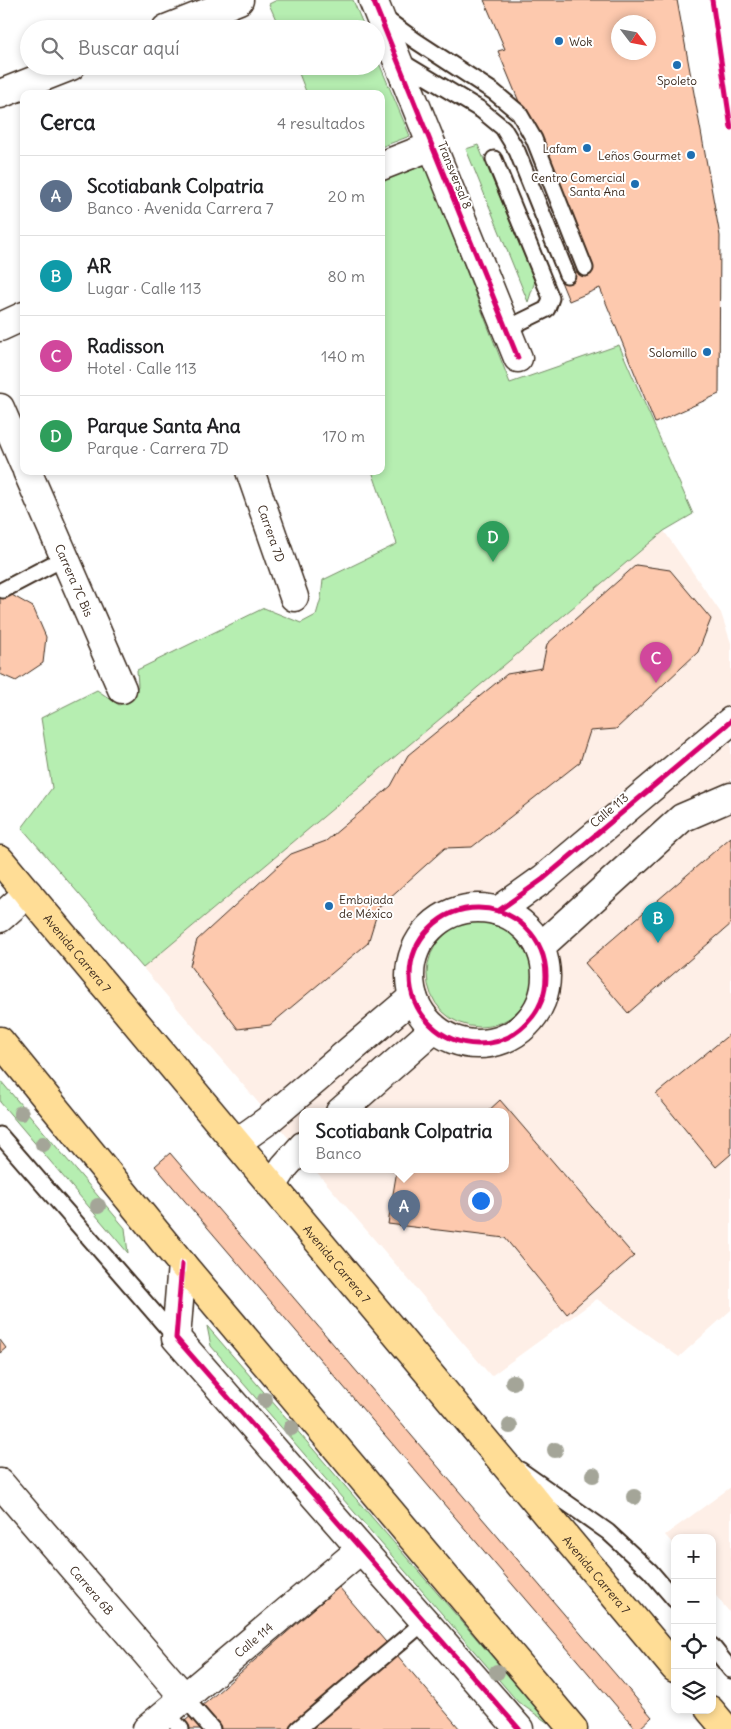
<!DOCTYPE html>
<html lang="es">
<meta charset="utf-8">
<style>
:root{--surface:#fff;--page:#f2f2f2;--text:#202124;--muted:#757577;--line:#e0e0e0;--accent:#1f6fb2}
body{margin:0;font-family:Delius,sans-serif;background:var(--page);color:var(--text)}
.controls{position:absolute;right:15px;bottom:15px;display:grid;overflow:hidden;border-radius:10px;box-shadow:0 2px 8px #0003}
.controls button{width:45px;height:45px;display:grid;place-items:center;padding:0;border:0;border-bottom:1px solid var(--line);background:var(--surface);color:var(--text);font:25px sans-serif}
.compass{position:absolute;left:611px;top:15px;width:45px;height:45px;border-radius:50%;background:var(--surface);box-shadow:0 2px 8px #0003;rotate:122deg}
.you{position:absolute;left:480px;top:1200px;width:18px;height:18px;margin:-12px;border:4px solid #fff;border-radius:50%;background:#1a73e8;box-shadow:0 0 0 8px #1a73e833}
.badge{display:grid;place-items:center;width:32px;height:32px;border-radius:50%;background:var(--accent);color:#fff;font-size:16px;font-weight:700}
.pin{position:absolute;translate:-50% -41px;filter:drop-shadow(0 1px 2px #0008)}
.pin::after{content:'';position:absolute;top:26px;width:18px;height:15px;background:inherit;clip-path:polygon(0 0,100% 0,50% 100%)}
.popup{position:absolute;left:299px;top:1108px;width:210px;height:65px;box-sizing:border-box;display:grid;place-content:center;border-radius:10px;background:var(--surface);filter:drop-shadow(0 1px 4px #0005);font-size:16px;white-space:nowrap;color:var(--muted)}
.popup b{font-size:19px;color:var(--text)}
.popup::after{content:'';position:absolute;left:50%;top:100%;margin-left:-10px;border:10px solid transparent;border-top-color:var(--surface)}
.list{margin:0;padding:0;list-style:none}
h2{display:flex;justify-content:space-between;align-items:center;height:65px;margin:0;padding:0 20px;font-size:21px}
h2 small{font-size:16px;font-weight:400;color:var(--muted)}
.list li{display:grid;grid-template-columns:32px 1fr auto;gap:15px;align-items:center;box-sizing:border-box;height:80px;padding:0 20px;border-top:1px solid var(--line)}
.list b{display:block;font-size:19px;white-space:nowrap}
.list p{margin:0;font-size:16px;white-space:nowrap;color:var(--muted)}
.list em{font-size:16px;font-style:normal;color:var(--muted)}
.icon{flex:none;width:28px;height:28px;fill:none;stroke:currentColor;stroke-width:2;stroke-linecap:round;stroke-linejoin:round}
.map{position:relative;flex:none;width:731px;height:1729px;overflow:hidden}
.search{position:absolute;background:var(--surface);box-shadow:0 2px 8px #0003;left:20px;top:20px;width:365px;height:55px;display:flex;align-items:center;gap:12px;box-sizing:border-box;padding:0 18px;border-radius:28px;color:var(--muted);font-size:19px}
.panel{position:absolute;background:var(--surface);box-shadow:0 2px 8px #0003;left:20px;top:90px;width:365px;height:385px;border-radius:10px}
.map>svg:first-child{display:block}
</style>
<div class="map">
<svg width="731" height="1729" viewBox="0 0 731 1729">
<rect width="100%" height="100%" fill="#fff"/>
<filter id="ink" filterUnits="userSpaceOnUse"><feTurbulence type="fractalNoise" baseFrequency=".02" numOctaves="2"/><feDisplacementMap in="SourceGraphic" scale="10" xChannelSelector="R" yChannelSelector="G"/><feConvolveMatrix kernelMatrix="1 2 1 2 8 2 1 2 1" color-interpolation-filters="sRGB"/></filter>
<g filter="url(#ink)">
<path fill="#feefe7" d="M664,531L721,613L731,643V1310L679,1357L597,1299L491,1376L315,1170H505V1112H303V1155L143,968Z
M731,1487V1614L712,1591V1538H675V1546L665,1535Z"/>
<path fill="#b6eeb1" stroke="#788c68" d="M277,0H353L365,29H280L269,4Z
M376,56L410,136L381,147V94H307L296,66H376Z
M478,145L535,281L528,302L466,149Z
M425,165L510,383L619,345L693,514L664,531L143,968L22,828L52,788L41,718L97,690L119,705L131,700L138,686L137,670L264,608L301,623L316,615L321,598L323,580L397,544L372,471H381V181Z
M427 974a53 53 0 1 1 106 0a53 53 0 1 1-106 0Z
M0,1080L125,1228L128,1253L0,1102Z
M207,1326L551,1725L518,1702L211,1346Z"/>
<path fill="#fdc9ae" stroke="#3b2a1e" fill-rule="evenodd" d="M484,0H677L720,236L719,394L655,423L600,288L569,301L560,279L591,266L538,130L532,133L498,51L505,49ZM618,22H648V52H618Z
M636,565L670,570L711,619L698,652L616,729L590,731L580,762L472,847L445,848L379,907L368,943L270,1025L238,1029L190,966L197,940L291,854L326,841L391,786L408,755L507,674L542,668L547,644Z
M3,590L33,607L46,637L43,663L16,681L0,674V592Z
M731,837V924L628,1013L585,963Z
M731,1033V1154L716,1167L656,1094Z
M500,1100L634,1256L567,1314L505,1238L388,1224L397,1170H505V1112H487Z
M170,1153L652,1717L639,1729H636L155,1166Z
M0,1340L6,1348L0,1353Z
M339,1587L460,1729H176L202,1706Z"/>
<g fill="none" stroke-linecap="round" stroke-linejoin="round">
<g stroke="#3b2a1e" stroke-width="19">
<path id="lane" d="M383,17L416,41L494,92L519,113L534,139L585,268
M400,61L481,110L503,128L517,151L567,275
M494,159L551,298L547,309L506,329
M3,590L64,558
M0,1135L176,1338
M520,1470L608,1532L650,1571L675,1600
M712,1646L731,1670
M184,1697L212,1729
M166,1712L181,1729
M298,1729L424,1622"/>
</g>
<g stroke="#3b2a1e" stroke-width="31">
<g id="street">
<path d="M373,0L518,358"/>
<path d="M166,29L239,0"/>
<path d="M0,94L71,66"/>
<path d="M381,166L432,146"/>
<path d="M0,327L24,316"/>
<path d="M0,408L24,464"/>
<path id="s1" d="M27,471L122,689"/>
<path id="s2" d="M250,471L294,597"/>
<circle cx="478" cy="976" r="68"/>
<path d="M498,911L543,879L731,721"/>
<path d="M0,918L28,893"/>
<path d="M540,947L682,818L731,797"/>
<path d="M340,1112L434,1029"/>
<path d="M234,1139L246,1136L267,1121L413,997"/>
<path d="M272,1186L285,1166L303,1146"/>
<path d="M182,1264L176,1338L519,1729"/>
<path id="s3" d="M0,1483L184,1697"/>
<path id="s4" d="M147,1729L360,1550"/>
</g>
</g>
<g stroke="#3b2a1e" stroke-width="31">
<g id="primary">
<path id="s5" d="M0,860L675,1668"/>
<path d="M0,1041L182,1264L573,1729"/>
<path d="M710,1710L726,1729"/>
</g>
</g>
<use href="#lane" stroke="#fff" stroke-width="15"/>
<use href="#street" stroke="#fff" stroke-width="28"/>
<use href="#primary" stroke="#ffdd96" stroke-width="28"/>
<g stroke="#fff" stroke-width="8">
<path id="cycleway" d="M373,0L518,358
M712,0L731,128
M410 976a68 68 0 1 1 136 0a68 68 0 1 1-136 0Z
M498,911L543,879L731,721
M182,1264L176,1338L519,1729"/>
</g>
<use href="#cycleway" stroke="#d6006c" stroke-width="5"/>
</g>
<g fill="#a4a598">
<circle cx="21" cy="1113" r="8"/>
<circle cx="43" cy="1144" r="8"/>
<circle cx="98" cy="1206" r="8"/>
<circle cx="513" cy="1382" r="8"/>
<circle cx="265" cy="1400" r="8"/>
<circle cx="510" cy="1426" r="8"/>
<circle cx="291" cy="1428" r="8"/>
<circle cx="555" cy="1450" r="8"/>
<circle cx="593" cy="1475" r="8"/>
<circle cx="634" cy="1497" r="8"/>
<circle cx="497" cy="1672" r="8"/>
</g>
</g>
<g fill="#1f6fb2" stroke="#fff" stroke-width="2">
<circle cx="559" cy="41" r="5"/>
<circle cx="677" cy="65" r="5"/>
<circle cx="587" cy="148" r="5"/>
<circle cx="691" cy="155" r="5"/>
<circle cx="635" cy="184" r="5"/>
<circle cx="707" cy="352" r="5"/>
<circle cx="329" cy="906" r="5"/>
</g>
<g text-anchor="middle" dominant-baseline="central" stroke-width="4" stroke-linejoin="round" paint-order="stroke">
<g font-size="12" fill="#3b2a1e" stroke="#fff" text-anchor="end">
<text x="569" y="41" text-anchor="start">Wok</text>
<text x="677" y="80" text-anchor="middle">Spoleto</text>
<text x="577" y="148">Lafam</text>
<text x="681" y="155">Leños Gourmet</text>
<text x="625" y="177">Centro Comercial<tspan x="625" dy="14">Santa Ana</tspan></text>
<text x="697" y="352">Solomillo</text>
<text x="339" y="899" text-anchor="start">Embajada<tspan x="339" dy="14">de México</tspan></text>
</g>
<g font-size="12" fill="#3b2a1e" stroke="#fff">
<text transform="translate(455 175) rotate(68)">Transversal 8</text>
<text stroke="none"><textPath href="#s2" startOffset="66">Carrera 7D</textPath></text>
<text stroke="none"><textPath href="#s1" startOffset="119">Carrera 7C Bis</textPath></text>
<text transform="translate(609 810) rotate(-40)">Calle 113</text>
<text stroke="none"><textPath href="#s5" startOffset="121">Avenida Carrera 7</textPath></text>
<text stroke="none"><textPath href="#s5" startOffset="526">Avenida Carrera 7</textPath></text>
<text stroke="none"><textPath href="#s5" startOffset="931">Avenida Carrera 7</textPath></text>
<text stroke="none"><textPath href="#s3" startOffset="141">Carrera 6B</textPath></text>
<text stroke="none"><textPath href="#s4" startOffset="139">Calle 114</textPath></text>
</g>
</g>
</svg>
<div class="controls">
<button>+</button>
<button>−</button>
<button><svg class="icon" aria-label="locate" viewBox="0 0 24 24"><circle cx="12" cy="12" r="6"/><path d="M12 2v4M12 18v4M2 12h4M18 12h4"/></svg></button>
<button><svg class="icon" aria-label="layers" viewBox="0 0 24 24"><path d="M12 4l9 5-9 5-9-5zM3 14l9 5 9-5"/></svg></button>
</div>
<svg class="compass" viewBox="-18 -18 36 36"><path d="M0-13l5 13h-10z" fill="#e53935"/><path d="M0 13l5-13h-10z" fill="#757577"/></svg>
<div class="you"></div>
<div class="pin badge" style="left:404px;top:1231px;background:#5c6f8a">A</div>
<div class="popup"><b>Scotiabank Colpatria</b>Banco</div>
<div class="pin badge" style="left:658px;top:943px;background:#0f9aa8">B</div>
<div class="pin badge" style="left:656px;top:683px;background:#d1479c">C</div>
<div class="pin badge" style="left:493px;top:562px;background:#2e9e5b">D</div>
<div class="search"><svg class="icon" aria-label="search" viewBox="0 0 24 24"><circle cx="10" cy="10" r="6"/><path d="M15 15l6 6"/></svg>Buscar aquí</div>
<section class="panel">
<h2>Cerca<small>4 resultados</small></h2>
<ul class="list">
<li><span class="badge" style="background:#5c6f8a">A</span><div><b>Scotiabank Colpatria</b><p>Banco · Avenida Carrera 7</p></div><em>20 m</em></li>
<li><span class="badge" style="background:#0f9aa8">B</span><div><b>AR</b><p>Lugar · Calle 113</p></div><em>80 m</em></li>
<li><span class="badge" style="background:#d1479c">C</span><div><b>Radisson</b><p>Hotel · Calle 113</p></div><em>140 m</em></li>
<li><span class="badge" style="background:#2e9e5b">D</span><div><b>Parque Santa Ana</b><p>Parque · Carrera 7D</p></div><em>170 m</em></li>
</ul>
</section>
</div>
